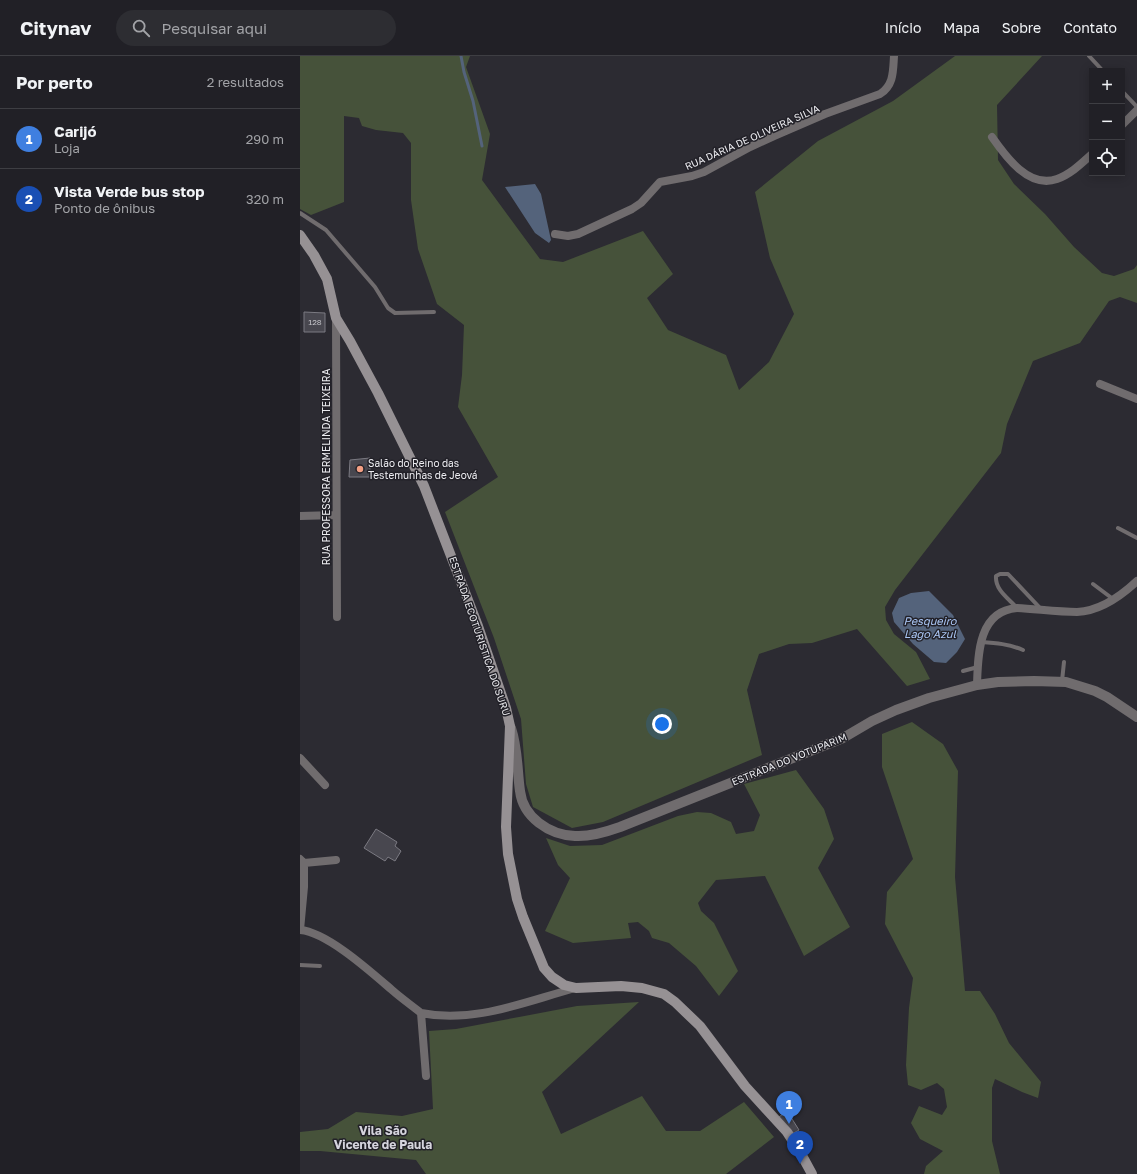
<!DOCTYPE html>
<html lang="pt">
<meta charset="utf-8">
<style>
:root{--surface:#212026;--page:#2d2d32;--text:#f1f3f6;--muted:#a2a3a7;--line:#3e3e43;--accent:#8c9099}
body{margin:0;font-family:"Golos Text",sans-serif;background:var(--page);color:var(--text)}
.controls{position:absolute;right:12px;top:12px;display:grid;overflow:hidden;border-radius:0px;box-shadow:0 2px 10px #0003}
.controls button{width:36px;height:36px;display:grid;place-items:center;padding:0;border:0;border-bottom:1px solid var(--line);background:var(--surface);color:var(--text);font:20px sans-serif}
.you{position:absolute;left:362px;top:668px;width:14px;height:14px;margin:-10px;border:3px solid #fff;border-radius:50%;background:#1a73e8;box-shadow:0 0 0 6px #1a73e833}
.badge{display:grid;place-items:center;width:26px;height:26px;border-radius:50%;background:var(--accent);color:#fff;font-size:13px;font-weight:700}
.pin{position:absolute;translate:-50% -33px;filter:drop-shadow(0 1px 2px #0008)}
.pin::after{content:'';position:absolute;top:21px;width:14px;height:12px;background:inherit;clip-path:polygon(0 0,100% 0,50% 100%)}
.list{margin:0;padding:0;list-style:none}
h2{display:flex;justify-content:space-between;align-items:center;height:52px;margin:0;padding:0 16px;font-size:17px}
h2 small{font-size:13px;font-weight:400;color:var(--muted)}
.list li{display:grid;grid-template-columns:26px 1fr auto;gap:12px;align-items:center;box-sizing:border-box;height:60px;padding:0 16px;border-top:1px solid var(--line)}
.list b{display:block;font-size:15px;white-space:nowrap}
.list p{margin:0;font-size:13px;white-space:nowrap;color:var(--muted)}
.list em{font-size:13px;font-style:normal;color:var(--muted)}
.icon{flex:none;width:22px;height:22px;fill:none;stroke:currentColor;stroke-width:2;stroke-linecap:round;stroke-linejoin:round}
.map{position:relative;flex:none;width:837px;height:1118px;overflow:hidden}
header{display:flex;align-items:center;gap:24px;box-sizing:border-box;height:56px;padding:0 20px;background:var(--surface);border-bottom:1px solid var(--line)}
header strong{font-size:19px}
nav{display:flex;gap:22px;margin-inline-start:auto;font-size:14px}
.search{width:280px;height:36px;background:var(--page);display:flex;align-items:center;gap:10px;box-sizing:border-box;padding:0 14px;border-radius:22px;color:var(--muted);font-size:15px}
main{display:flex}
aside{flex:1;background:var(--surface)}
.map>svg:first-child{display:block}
</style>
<header>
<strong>Citynav</strong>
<div class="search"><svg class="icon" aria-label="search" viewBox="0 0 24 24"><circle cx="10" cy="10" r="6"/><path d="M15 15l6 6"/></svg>Pesquisar aqui</div>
<nav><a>Início</a><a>Mapa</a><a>Sobre</a><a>Contato</a></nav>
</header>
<main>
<aside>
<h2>Por perto<small>2 resultados</small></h2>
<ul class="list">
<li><span class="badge" style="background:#3f7fe0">1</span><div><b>Carijó</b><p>Loja</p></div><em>290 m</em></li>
<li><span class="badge" style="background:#1a4fb4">2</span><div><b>Vista Verde bus stop</b><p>Ponto de ônibus</p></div><em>320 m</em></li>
</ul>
</aside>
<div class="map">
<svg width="837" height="1118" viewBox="0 0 837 1118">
<rect width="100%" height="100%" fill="#2c2b32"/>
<path fill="#46523a" d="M0,0H170L166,11L190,78L182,124L240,203L263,206L343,175L373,218L347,242L368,274L426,299L439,334L469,306L494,258L470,202L455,136L518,85L593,45L655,0H742L697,49L698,104L714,128L745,158L774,191L802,217L814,220L834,213L837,209V247L820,241L809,245L780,287L733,305L707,368L701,397L595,534L585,551L586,564L594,578L616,596L630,623L607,630L557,573L512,587L489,588L459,598L447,634L462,699L303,766L272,772L233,751L226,728L221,663L194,582L145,456L198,421L158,351L162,319L164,269L137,248L118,193L111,144V87L103,77L76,74L62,70L59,62L44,60V146L11,159L0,153Z
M612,666L643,688L658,715L655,821L665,935H680L695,958L709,987L741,1026L738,1042L722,1036L695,1023L692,1032V1085L700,1118H624L626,1110L643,1095L620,1083L611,1067L619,1050L642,1059L647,1051L644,1033L637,1027L621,1034L608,1029L606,1009L609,952L613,922L585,868L587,836L613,803L582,711V678Z
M496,714L524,753L534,783L518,812L550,871L504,900L465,820L416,824L398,847L401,855L414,867L438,915L419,940L396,910L369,887L352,882L349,875L338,866L328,867L331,882L273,887L245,875L270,822L258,809L246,782L270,790L302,789L378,760L397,756L411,757L431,766L436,778L454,775L460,759L444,728Z
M339,946L242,1036L261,1078L342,1040L366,1075H400L444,1046L474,1081L426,1118H126L116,1104L20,1095H0V1076L28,1073L56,1056L102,1060L133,1053L129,975L156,973L277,950Z"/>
<path fill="#54637b" d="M235,128L241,138L251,184L249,187L235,177L205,131Z
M629,535L653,559L665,583L657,596L646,607L634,606L613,588L594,566L592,557L599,542L611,537Z"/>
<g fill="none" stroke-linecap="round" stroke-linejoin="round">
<path stroke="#54637b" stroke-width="3" d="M161,0L164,16L173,45L182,90"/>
</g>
<path fill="#48474f" stroke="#7b7a82" d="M4,256L25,257V276H4Z
M70,402V421H49L50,404Z
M76,773L97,786L95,790L101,795L95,805L88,801L85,805L64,792Z
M487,1055L499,1074L492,1078L479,1061Z"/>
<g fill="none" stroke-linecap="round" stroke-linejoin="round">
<path stroke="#706c6e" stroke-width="4" d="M789,0L803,15
M822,35L837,51
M0,157L26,174L75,231L88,252L95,257L134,256
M818,472L837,482
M793,528L813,543
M717,552C708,542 695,534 696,520L700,518H708L741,553
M681,586C696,587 709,588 723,594
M663,615L678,611
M762,625L764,606
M0,909L20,910"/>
<path stroke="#706c6e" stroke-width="8" d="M822,69L837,54
M692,81C706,101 729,133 757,123C771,118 782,107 792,98
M255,178L268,180L278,178L332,153L341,147L360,126L392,120L404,116L450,91L474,80L525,58L580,38C594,29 593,15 594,0
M36,262L37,561
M800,328L837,343
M0,460L36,459
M677,629C678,599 678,555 717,552C737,553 757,556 777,556C800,555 821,540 837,525
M0,702L25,729
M0,803L4,807L36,804
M0,874C27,876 71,916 92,934C101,942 111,949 121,957L126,1020
M0,874L4,831V807
M121,957C174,968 226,945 276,932"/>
<path stroke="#706c6e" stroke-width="10" d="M211,672C218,693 217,714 220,735C223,761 249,779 275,780C289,781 306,776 320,771L543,682L572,665L596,654L629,642L677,629L698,626L734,625L766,626L795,635L807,641L837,661"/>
<path stroke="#969194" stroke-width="10" d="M0,179L14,199L27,223L36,262L50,285L78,337L124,430L178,570L206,652L210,670L206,771L208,798L217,843L223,861L244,912L252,921L264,929L276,932L321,930L342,932L364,938L375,946L400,970L445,1030L487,1076L500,1096L512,1118"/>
</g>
<circle fill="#f39f84" stroke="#222128" stroke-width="1.5" cx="60" cy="413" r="4"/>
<g text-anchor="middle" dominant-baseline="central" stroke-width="3" stroke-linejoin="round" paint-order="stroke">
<g font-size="8" fill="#c3c3c8">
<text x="15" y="266">128</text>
</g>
<g font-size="10" fill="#ececf0" stroke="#222128">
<text transform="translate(452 81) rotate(-24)">RUA DÁRIA DE OLIVEIRA SILVA</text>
<text transform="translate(26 411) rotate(-90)">RUA PROFESSORA ERMELINDA TEIXEIRA</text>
<text transform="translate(180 580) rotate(71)">ESTRADA ECOTURISTICA DO SURU</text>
<text transform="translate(489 703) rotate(-22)">ESTRADA DO VOTUPARIM</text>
</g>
<g font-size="10" fill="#ececf0" stroke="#222128" text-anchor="start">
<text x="68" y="407">Salão do Reino das<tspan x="68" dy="12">Testemunhas de Jeová</tspan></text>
</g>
<g font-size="11" font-style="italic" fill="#abc7f6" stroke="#222128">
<text x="630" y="564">Pesqueiro<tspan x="630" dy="13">Lago Azul</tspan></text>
</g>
<g font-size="12" font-weight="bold" fill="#d5d4dd" stroke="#222128">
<text x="83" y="1074">Vila São<tspan x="83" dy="14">Vicente de Paula</tspan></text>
</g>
</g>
</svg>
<div class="controls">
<button>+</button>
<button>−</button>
<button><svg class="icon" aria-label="locate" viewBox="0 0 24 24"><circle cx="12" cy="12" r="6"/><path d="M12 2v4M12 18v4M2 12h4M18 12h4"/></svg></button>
</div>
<div class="you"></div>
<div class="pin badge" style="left:489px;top:1068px;background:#3f7fe0">1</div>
<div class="pin badge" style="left:500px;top:1108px;background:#1a4fb4">2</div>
</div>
</main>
